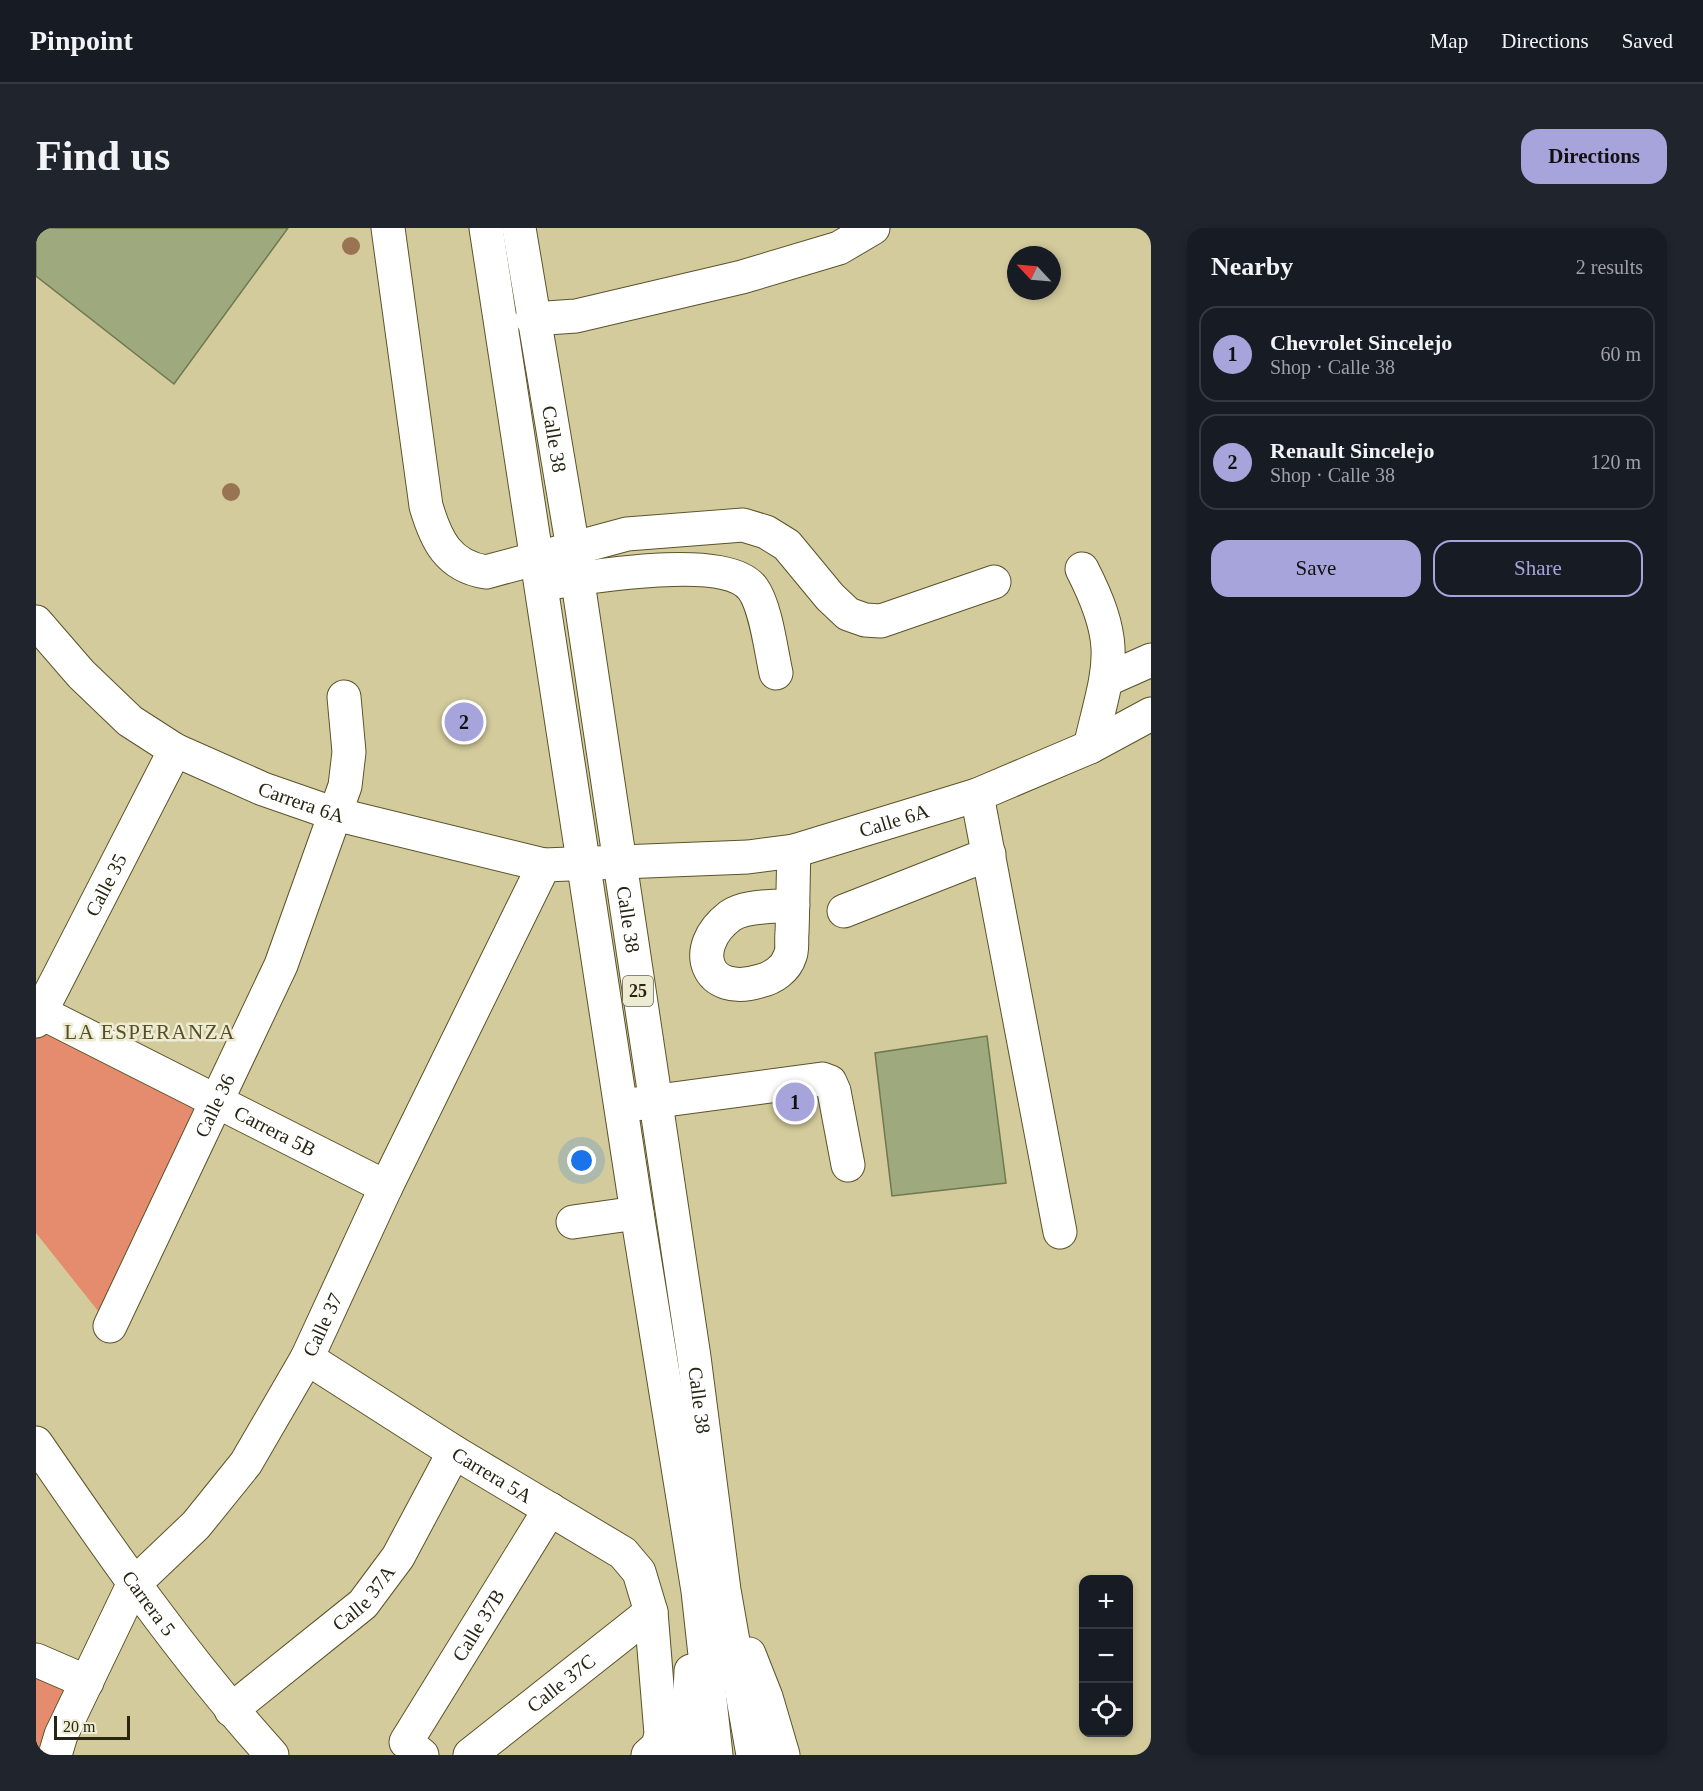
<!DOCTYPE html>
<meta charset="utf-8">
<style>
:root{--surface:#171b24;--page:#20242c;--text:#f1f3f6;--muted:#9ea1a6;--line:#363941;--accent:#a6a4db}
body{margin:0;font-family:"Times New Roman",serif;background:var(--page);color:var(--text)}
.controls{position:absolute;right:18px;bottom:18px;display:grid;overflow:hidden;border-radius:12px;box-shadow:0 3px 9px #0003}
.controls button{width:54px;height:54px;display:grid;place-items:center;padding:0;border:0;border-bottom:2px solid var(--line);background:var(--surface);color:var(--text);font:30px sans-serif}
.compass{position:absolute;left:971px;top:18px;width:54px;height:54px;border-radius:50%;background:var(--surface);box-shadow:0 3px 9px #0003;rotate:296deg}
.scale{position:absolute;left:18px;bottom:15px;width:76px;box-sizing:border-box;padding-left:6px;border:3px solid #282513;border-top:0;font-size:16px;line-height:21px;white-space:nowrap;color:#282513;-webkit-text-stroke:4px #eeebd3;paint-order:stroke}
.you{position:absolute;left:546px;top:933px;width:21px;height:21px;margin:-15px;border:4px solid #fff;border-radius:50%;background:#1a73e8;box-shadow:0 0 0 9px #1a73e833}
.badge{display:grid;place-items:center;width:39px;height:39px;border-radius:50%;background:var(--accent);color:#111;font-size:20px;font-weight:700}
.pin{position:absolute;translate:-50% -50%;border:3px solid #fff;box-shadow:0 2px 6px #0006}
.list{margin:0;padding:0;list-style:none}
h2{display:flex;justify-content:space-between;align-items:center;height:78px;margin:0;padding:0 24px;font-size:26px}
h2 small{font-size:20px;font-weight:400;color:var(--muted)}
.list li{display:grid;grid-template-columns:39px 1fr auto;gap:18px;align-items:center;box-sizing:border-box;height:96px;margin:0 12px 12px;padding:0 12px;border:2px solid var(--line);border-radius:18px}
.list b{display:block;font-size:22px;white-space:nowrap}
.list p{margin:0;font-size:20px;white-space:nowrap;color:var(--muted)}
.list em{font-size:20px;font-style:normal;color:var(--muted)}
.actions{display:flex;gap:12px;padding:18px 24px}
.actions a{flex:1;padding:14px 0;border:2px solid var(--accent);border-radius:18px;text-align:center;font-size:21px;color:var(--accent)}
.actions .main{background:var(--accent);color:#111}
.icon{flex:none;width:33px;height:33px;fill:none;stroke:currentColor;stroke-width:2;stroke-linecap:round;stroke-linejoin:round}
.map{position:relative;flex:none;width:1115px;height:1527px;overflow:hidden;border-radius:18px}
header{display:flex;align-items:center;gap:36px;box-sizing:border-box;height:84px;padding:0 30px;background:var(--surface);border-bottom:2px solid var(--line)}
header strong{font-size:28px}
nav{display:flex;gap:33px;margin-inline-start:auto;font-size:21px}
.intro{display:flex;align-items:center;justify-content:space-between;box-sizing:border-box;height:144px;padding:0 36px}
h1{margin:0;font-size:42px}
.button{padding:15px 27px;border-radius:18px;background:var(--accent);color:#111;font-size:21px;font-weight:700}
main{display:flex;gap:36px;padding:0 36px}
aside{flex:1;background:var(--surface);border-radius:18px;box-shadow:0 3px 9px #0003}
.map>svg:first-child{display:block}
</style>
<header>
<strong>Pinpoint</strong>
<nav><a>Map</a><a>Directions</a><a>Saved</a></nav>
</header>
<div class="intro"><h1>Find us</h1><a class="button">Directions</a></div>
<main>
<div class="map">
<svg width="1115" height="1527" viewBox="0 0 1115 1527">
<rect width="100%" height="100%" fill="#d3cb9c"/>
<path fill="#e58c6e" d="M0,793L180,873L74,1098L0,1005Z
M0,1432L51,1454L24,1527H0Z"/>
<path fill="#9ea97d" stroke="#6e784e" stroke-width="1.5" d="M0,0H252L138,156L0,48Z
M951,808L970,955L856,968L839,825Z"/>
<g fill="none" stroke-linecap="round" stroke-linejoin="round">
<g stroke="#5b5329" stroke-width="35">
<g id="minor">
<path d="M352,0L390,278C400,312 412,338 450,344L591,306L707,297L730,304L751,317L794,369L812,386L829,392L845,393L958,354"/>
<path d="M496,91L540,88L706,49L803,20L837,0"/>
<path d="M1046,341C1086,419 1073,438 1054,519"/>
<path d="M506,356C548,350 690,324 717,361C730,379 735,423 740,445"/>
<path id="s1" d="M0,394L45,446L94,493L139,522L227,561L299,586L508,637L712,629L758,623L941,567L1054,519L1115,486"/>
<path d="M1070,452L1115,432"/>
<path d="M941,567L1024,1004"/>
<path d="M757,677C739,679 709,677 694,688C652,720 670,770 724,753C737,750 750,741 754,728C757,722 755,712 756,705C757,678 757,650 758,623"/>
<path d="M808,683L953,626"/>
<path id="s2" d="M0,782L350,959"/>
<path id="s3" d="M0,793L139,522"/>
<path d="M585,878L786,851L794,854L798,863L812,937"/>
<path d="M537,994L601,985"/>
<path id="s4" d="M74,1098L245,737L309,558L313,524L308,469"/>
<path id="s5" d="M271,1130L418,1224L587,1325L603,1344L615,1384L625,1506L622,1518L612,1527"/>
<path d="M0,1432L51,1454"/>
<path id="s6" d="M195,1482L327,1376L362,1329L418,1224"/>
<path id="s7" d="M19,1527L25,1507L97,1357L160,1297L210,1235L271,1130L350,959L508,637"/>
<path id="s8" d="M386,1527L370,1514L514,1281"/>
<path id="s9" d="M434,1527L615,1384"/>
</g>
</g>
<g stroke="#5b5329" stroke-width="35">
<g id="major">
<path id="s10" d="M0,1215C74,1323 148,1430 236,1527"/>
</g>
</g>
<g stroke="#5b5329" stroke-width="35">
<g id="highway">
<path d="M450,0L601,985L662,1363L680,1527"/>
<path id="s11" d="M483,0L537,321L658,1129L688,1362L717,1527"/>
<path d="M713,1426L730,1469L747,1527"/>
<path d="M651,1527L655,1443"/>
</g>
</g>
<use href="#minor" stroke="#fff" stroke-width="33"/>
<use href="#major" stroke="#fff" stroke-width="33"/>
<use href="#highway" stroke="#fff" stroke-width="33"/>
</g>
<g fill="#987453">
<circle cx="315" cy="18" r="9"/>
<circle cx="195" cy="264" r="9"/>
</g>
<g text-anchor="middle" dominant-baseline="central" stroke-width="5" stroke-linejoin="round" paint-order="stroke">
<rect fill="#eeebd3" stroke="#63604d" stroke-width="1.5" x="587" y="748" width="30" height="30" rx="4.5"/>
<g font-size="18" font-weight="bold" fill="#282513">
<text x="602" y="763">25</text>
</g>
<g font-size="20" fill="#282513" stroke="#eeebd3">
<text stroke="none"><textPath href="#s11" startOffset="214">Calle 38</textPath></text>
<text stroke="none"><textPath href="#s1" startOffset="327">Carrera 6A</textPath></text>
<text stroke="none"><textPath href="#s1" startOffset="933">Calle 6A</textPath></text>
<text stroke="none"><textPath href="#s3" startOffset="153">Calle 35</textPath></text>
<text stroke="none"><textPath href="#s11" startOffset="700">Calle 38</textPath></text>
<text stroke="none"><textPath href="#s4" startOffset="244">Calle 36</textPath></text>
<text stroke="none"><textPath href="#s2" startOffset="268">Carrera 5B</textPath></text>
<text stroke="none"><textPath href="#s7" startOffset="512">Calle 37</textPath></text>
<text stroke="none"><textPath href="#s11" startOffset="1186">Calle 38</textPath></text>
<text stroke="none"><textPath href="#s5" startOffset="219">Carrera 5A</textPath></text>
<text stroke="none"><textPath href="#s6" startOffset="174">Calle 37A</textPath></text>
<text stroke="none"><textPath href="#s10" startOffset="196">Carrera 5</textPath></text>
<text stroke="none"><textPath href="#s8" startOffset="158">Calle 37B</textPath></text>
<text stroke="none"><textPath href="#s9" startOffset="116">Calle 37C</textPath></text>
</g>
<g font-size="21" letter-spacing="1.5" fill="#564f25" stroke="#eeebd3">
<text x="114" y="804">LA ESPERANZA</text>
</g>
</g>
</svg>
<div class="controls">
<button>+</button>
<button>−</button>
<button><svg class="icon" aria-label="locate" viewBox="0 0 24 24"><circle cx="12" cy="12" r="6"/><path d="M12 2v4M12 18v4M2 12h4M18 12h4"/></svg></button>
</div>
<svg class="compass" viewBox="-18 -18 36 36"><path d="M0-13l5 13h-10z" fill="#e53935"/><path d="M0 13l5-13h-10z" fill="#9ea1a6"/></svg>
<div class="scale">20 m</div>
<div class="you"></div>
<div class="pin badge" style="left:759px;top:874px">1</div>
<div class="pin badge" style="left:428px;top:494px">2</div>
</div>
<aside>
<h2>Nearby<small>2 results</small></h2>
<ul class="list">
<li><span class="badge">1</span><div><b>Chevrolet Sincelejo</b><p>Shop · Calle 38</p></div><em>60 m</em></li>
<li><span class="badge">2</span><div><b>Renault Sincelejo</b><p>Shop · Calle 38</p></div><em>120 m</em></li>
</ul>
<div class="actions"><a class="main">Save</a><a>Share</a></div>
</aside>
</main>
